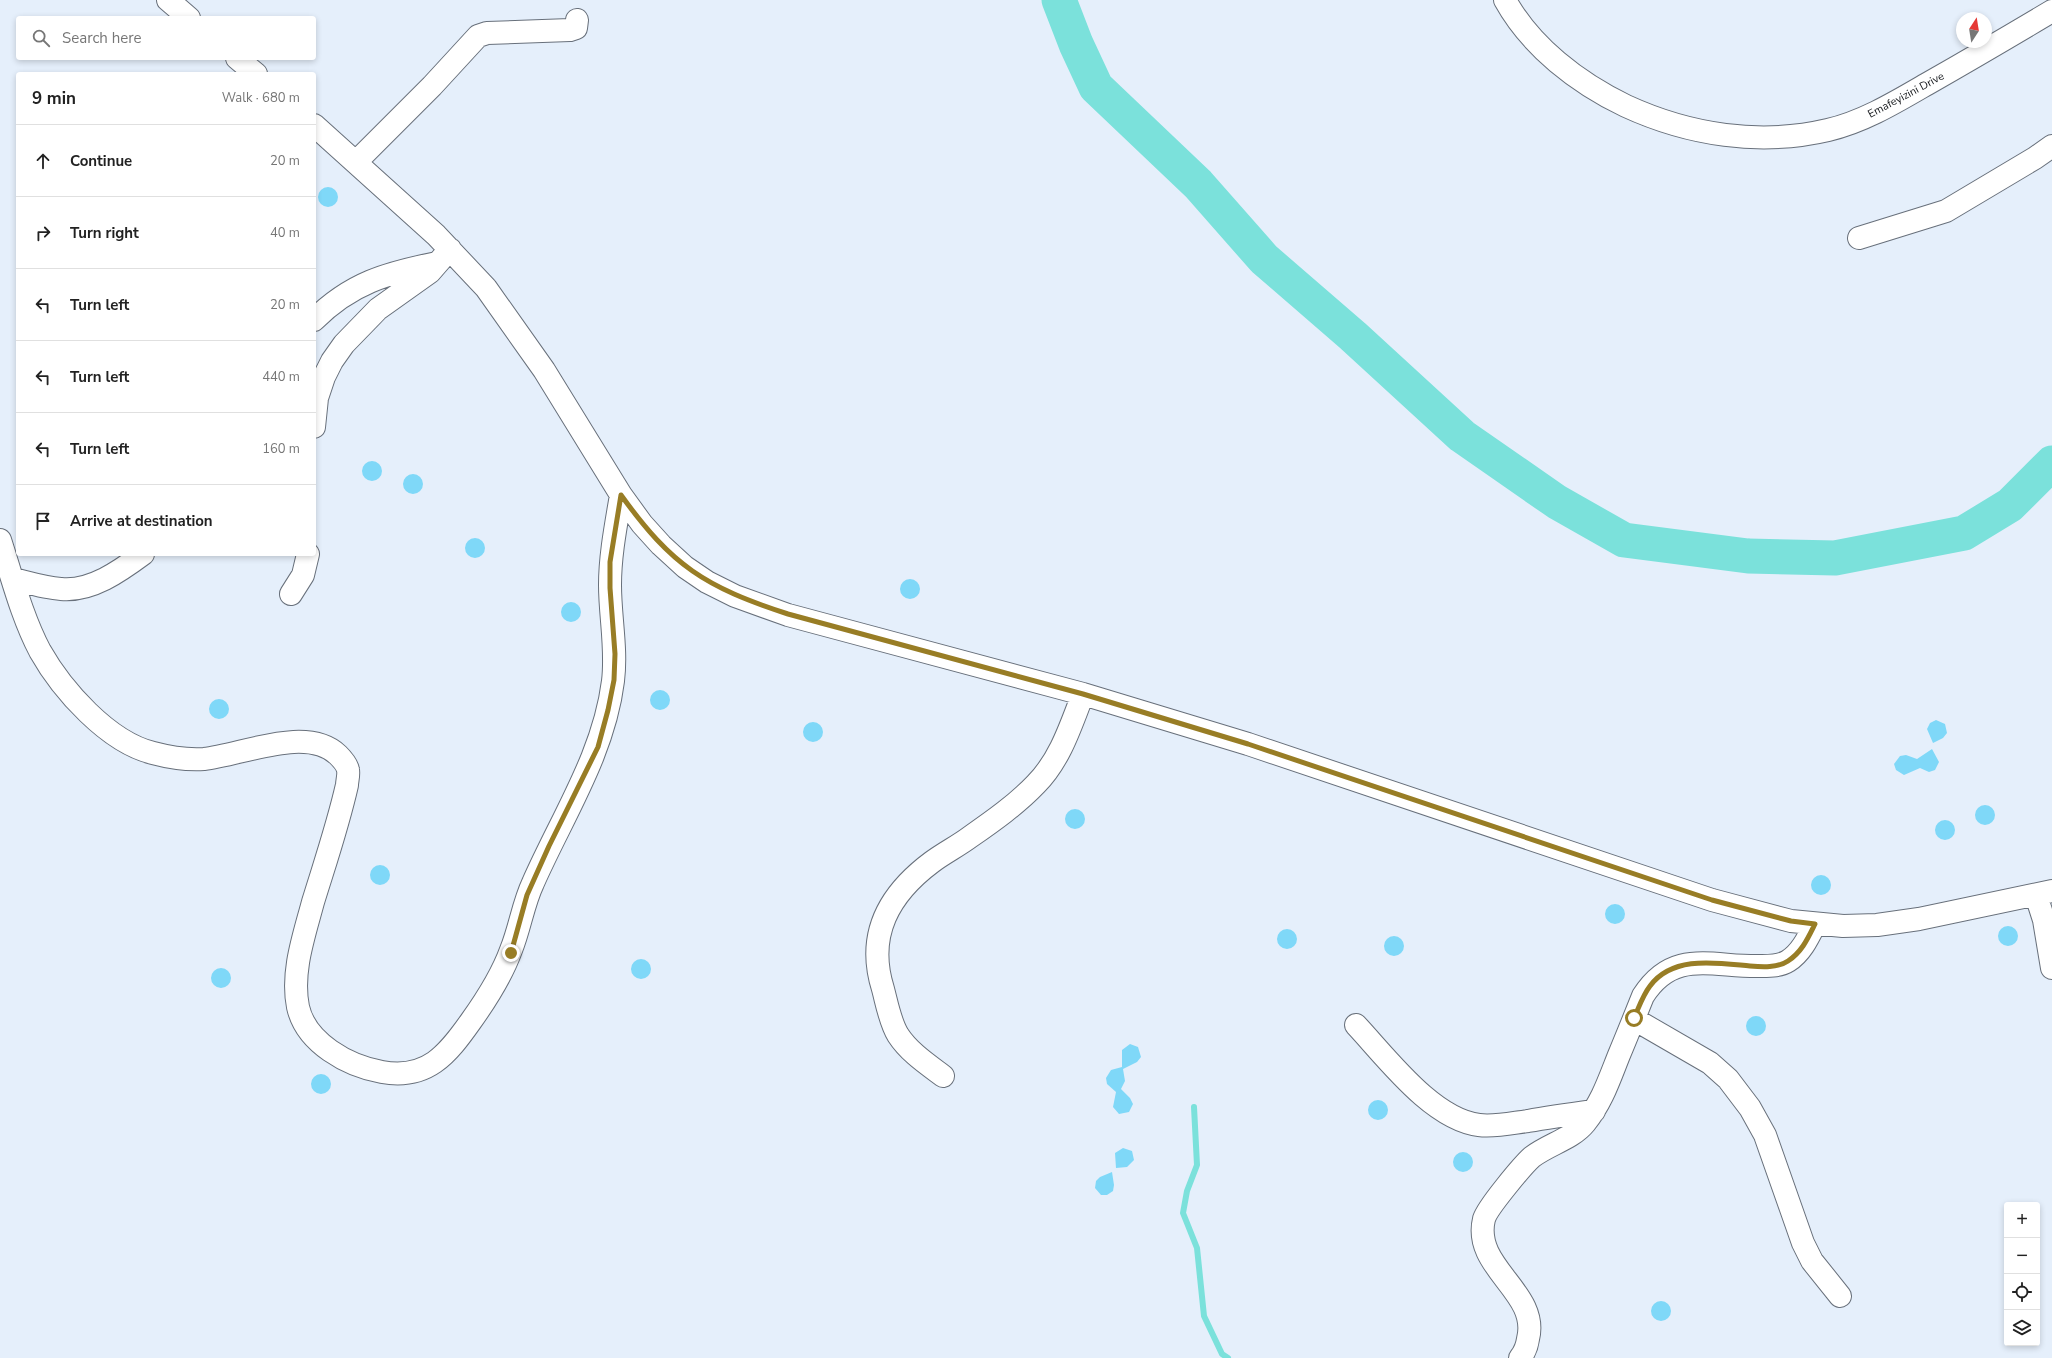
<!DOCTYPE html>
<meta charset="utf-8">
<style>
:root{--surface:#fff;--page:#f6f6f6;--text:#222;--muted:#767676;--line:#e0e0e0}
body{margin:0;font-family:"Nunito Sans",sans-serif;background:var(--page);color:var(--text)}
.controls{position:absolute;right:12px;bottom:12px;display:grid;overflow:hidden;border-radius:4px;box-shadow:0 2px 6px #0003}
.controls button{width:36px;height:36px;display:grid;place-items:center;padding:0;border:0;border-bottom:1px solid var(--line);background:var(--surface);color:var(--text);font:20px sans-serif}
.compass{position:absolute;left:1956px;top:12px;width:36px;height:36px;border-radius:50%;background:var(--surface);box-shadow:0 2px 6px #0003;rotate:12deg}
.stop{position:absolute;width:12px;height:12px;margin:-9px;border:3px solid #987d25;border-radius:50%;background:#fff}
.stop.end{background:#987d25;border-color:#fff;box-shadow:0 1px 4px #0008}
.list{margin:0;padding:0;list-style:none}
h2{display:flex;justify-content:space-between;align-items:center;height:52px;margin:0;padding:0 16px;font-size:17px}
h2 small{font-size:13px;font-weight:400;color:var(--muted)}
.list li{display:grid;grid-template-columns:26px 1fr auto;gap:12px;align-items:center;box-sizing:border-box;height:72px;padding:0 16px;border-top:1px solid var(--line)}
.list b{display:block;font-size:15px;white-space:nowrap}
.list em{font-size:13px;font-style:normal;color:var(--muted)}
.icon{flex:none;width:22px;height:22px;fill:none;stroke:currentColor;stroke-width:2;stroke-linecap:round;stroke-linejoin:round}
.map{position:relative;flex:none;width:2052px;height:1358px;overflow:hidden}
.search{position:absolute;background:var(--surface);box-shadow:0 2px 6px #0003;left:16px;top:16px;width:300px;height:44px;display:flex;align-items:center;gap:10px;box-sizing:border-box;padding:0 14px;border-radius:4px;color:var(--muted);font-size:15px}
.panel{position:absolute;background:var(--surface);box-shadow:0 2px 6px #0003;left:16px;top:72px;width:300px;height:484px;border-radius:4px}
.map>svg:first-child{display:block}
</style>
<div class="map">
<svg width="2052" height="1358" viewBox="0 0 2052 1358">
<rect width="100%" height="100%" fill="#e5effb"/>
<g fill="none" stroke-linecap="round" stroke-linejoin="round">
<path stroke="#7be1db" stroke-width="6" d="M1194,1107L1197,1165L1187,1191L1183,1213L1197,1248L1204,1316L1222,1354L1228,1358"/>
<path stroke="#7be1db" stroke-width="35" d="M1059,0L1076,44L1096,87L1198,184L1264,259L1353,336L1462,436L1557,502L1624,540L1748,556L1835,558L1964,533L2010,505L2052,463"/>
</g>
<path fill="#7fd8f8" d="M318 197a10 10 0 1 1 20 0a10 10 0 1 1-20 0Z
M362 471a10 10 0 1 1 20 0a10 10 0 1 1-20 0Z
M403 484a10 10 0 1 1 20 0a10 10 0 1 1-20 0Z
M465 548a10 10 0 1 1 20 0a10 10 0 1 1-20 0Z
M900 589a10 10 0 1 1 20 0a10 10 0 1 1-20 0Z
M561 612a10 10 0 1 1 20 0a10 10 0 1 1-20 0Z
M650 700a10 10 0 1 1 20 0a10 10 0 1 1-20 0Z
M209 709a10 10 0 1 1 20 0a10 10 0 1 1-20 0Z
M1936,720L1945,724L1947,733L1943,738L1933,743L1927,729L1930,723Z
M803 732a10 10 0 1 1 20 0a10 10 0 1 1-20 0Z
M1932,749L1939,762L1935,770L1929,772L1920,768L1904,775L1896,770L1894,764L1900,756L1906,755L1917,759Z
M1975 815a10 10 0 1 1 20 0a10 10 0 1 1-20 0Z
M1065 819a10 10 0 1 1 20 0a10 10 0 1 1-20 0Z
M1935 830a10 10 0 1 1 20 0a10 10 0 1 1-20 0Z
M370 875a10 10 0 1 1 20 0a10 10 0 1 1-20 0Z
M1811 885a10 10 0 1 1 20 0a10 10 0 1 1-20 0Z
M1605 914a10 10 0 1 1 20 0a10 10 0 1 1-20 0Z
M1998 936a10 10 0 1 1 20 0a10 10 0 1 1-20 0Z
M1277 939a10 10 0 1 1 20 0a10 10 0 1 1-20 0Z
M1384 946a10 10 0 1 1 20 0a10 10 0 1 1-20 0Z
M631 969a10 10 0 1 1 20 0a10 10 0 1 1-20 0Z
M211 978a10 10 0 1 1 20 0a10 10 0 1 1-20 0Z
M1746 1026a10 10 0 1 1 20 0a10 10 0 1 1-20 0Z
M1130,1044L1138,1047L1141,1057L1137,1062L1123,1069L1125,1081L1121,1089L1130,1098L1133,1104L1129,1112L1119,1114L1113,1107L1116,1092L1107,1084L1106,1078L1111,1070L1122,1067V1050Z
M311 1084a10 10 0 1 1 20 0a10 10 0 1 1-20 0Z
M1368 1110a10 10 0 1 1 20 0a10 10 0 1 1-20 0Z
M1123,1148L1132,1151L1134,1160L1127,1167L1116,1168L1115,1153Z
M1453 1162a10 10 0 1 1 20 0a10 10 0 1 1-20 0Z
M1112,1172L1114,1185L1113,1191L1107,1195H1101L1095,1188L1096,1181L1100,1177Z
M1651 1311a10 10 0 1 1 20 0a10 10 0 1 1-20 0Z"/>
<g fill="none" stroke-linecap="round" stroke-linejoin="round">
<g stroke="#68707b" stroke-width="24">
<path id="street" d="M168,0L189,18
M1505,0C1531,47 1578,83 1626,106C1689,135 1760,146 1828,130C1863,122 1896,102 1927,84C1969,60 2010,36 2052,11
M237,58L256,74
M314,125L436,235L486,288L544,370L621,495L642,524L661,545L685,567L707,582L735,596L788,615L1083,694L1248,744L1712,900L1791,921L1843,926L1877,925L1919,919L2052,891
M356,162L432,86L478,36L487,33L570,30L576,28L577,20
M1859,238L1946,211L2035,158L2052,146
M314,320C351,283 387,273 437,263
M314,427L317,398L324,377L332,361L344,344L378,309L430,272L450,249
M0,540C12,577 22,617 40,651C62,690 108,742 153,753C168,757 188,760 204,759C242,755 307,725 338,755C342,759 347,764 348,770C349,775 347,781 347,785C338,825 325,863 313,902C304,936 291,972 298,1007C306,1043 348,1066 382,1072C427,1080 447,1055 471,1021C486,1000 502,975 511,950C520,928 523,904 533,883C562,817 604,754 613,681C617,649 610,617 610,585C610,555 616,525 621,495
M13,579C29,583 45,588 61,589C91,592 120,571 143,554
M291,594L303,575L308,554
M2036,895L2044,920L2052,968
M1634,1019L1710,1063L1728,1079L1750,1108L1765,1135L1803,1243L1812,1261L1840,1296
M1356,1025C1387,1058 1432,1119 1479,1125C1495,1127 1512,1123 1528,1121C1550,1117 1572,1114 1594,1111
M943,1076C927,1064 909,1052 898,1035C890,1022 887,1004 883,989C866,935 889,894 932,862C944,853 958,846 970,837C993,821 1017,804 1036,784C1060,760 1071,725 1083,694
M1520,1358C1525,1352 1527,1346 1528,1339C1540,1292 1472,1268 1484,1219C1487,1208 1523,1165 1532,1157C1549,1144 1572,1139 1585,1123C1602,1102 1609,1080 1619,1055C1627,1036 1635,1016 1643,996C1674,947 1714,968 1762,966C1771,966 1780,966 1788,961C1801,953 1808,938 1815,924"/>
</g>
<use href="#street" stroke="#fff" stroke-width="22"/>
</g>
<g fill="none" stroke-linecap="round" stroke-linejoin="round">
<path stroke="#987d25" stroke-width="5" d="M511,953L527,895L549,846L598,747L608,710L614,680L615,654L610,588V562L621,495C672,566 705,587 788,614L1083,694L1248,744L1712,900L1791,921L1815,924C1808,938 1802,952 1788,961C1778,968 1762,967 1750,966C1717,963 1673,955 1650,986C1643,995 1639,1007 1634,1018"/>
</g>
<g text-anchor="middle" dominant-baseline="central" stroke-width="3" stroke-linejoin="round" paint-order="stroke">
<g font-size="11" fill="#0f1216" stroke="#fff">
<text transform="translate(1906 95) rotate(-28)">Emafeyizini Drive</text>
</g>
</g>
</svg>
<div class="controls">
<button>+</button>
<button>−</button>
<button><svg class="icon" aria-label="locate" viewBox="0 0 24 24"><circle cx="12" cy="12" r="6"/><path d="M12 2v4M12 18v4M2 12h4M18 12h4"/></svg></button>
<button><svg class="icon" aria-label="layers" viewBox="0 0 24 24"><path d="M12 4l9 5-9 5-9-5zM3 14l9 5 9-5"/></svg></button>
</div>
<svg class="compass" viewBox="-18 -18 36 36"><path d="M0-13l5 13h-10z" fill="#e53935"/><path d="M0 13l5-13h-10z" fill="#767676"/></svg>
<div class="stop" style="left:1634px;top:1018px"></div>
<div class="stop end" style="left:511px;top:953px"></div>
<div class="search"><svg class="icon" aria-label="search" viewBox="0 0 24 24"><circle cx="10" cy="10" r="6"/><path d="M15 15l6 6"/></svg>Search here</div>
<section class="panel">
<h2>9 min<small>Walk · 680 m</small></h2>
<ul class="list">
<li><svg class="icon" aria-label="ahead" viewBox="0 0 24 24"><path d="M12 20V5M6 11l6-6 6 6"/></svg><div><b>Continue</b></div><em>20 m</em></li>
<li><svg class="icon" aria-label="right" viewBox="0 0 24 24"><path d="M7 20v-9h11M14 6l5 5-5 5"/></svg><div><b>Turn right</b></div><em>40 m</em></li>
<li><svg class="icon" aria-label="left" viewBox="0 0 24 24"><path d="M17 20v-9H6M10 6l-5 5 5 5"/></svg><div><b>Turn left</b></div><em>20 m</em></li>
<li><svg class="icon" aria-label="left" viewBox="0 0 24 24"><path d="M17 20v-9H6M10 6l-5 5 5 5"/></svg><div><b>Turn left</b></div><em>440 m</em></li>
<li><svg class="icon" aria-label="left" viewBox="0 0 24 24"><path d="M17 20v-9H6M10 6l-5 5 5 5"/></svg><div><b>Turn left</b></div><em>160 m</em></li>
<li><svg class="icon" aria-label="arrive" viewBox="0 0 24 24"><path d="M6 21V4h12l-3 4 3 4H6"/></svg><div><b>Arrive at destination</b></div></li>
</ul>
</section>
</div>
